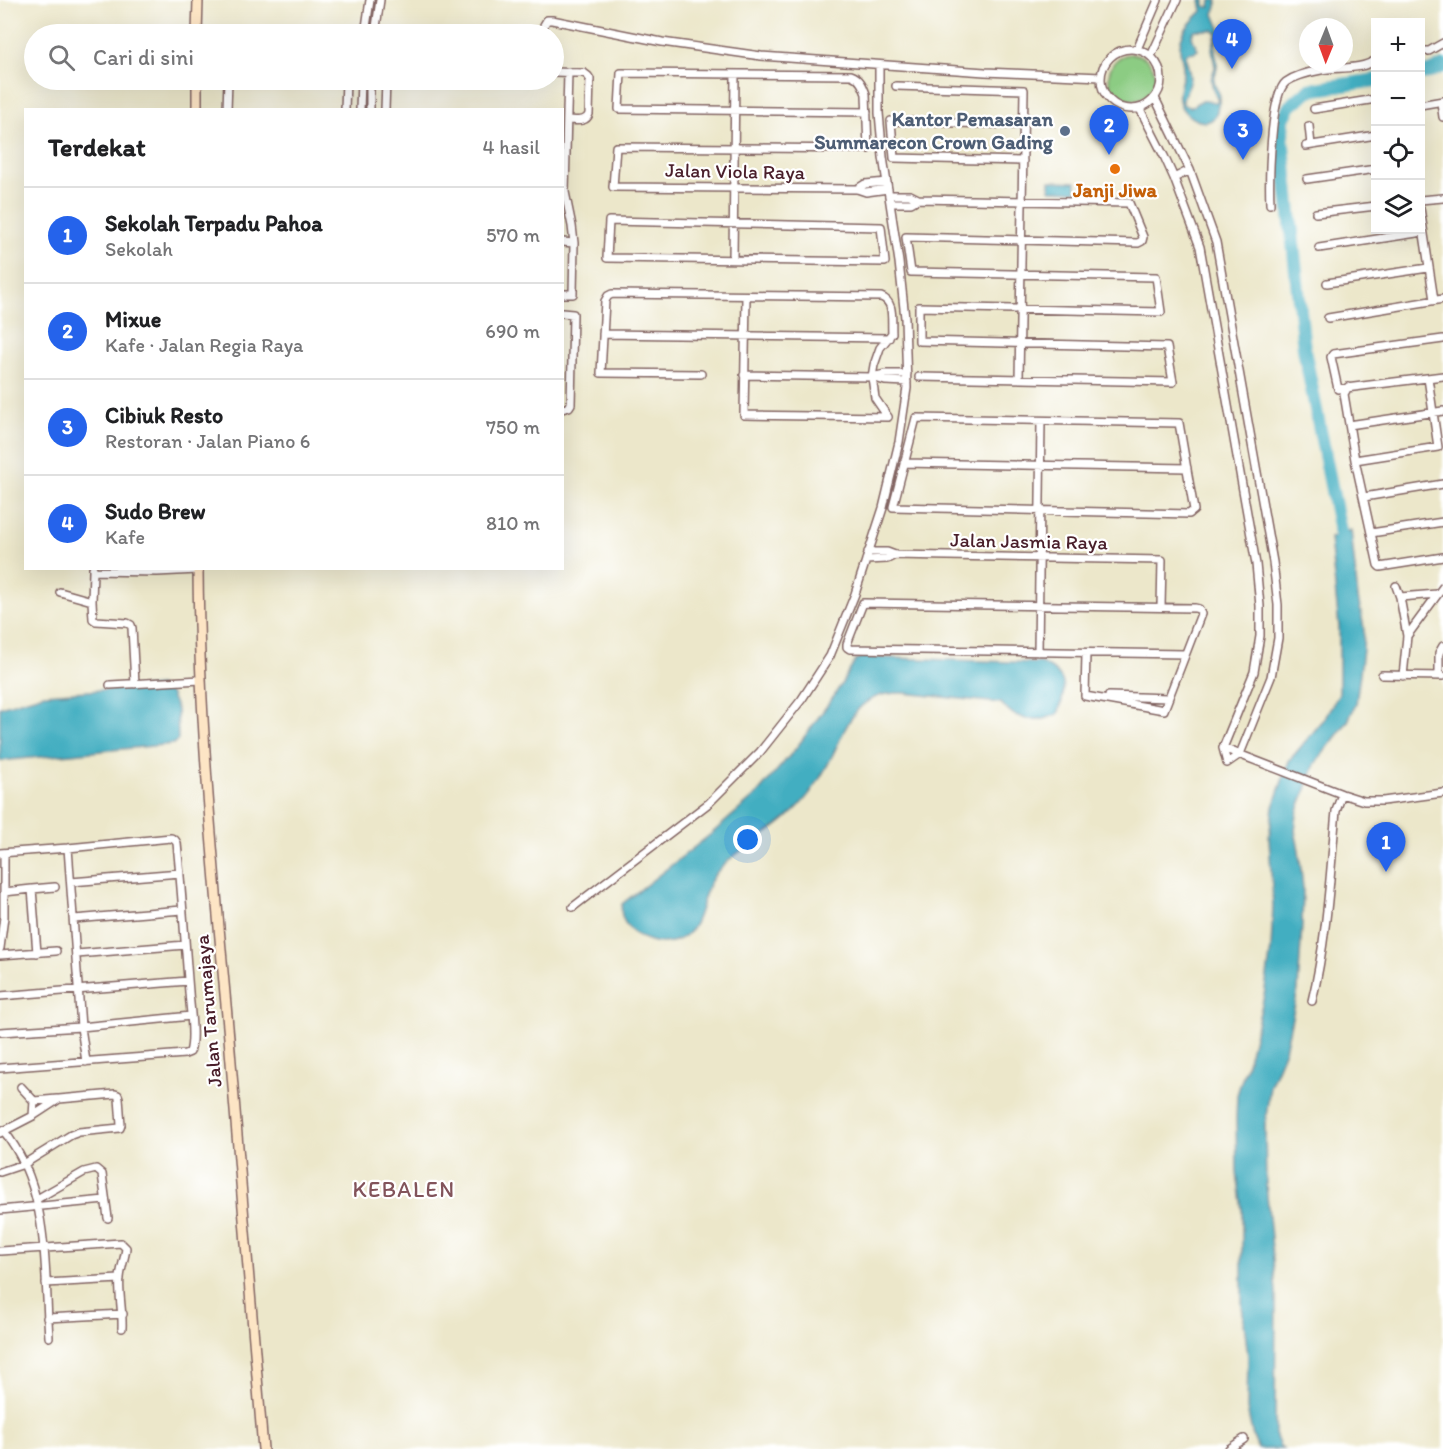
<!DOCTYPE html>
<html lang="id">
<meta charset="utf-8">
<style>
:root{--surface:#fff;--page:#f6f6f6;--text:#202124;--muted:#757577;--line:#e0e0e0;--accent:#2563eb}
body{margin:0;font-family:Itim,sans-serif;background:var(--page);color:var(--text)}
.controls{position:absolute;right:18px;top:18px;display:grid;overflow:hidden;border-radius:0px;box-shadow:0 6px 24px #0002}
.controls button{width:54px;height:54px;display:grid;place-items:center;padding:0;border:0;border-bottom:2px solid var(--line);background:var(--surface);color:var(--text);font:30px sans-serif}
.compass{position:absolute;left:1299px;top:18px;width:54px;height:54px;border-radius:50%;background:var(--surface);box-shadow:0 6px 24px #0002;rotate:181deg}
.you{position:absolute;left:748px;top:840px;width:21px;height:21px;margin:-15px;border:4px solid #fff;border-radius:50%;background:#1a73e8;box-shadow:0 0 0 9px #1a73e833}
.badge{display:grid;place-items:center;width:39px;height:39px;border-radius:50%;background:var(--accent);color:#fff;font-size:20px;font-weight:700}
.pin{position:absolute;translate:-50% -50px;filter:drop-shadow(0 2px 3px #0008)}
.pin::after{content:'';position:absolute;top:32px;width:21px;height:18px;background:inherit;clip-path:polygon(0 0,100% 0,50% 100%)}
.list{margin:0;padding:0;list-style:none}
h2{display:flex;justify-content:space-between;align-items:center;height:78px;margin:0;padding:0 24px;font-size:26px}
h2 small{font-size:20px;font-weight:400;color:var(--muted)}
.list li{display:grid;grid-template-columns:39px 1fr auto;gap:18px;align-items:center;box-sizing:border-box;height:96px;padding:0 24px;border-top:2px solid var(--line)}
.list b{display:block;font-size:22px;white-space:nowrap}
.list p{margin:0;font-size:20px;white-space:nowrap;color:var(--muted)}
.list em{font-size:20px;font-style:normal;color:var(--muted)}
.icon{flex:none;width:33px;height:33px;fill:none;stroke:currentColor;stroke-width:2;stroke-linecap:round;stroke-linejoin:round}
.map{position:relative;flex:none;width:1443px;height:1449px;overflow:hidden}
.search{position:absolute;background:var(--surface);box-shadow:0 6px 24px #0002;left:24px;top:24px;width:540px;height:66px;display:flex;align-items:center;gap:15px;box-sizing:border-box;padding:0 21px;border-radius:33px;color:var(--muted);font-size:22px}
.panel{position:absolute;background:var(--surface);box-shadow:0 6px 24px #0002;left:24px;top:108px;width:540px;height:462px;border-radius:0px}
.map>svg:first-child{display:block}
</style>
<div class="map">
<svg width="1443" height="1449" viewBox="0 0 1443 1449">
<rect width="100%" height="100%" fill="#fff"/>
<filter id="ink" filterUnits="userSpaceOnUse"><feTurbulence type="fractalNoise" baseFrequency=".0167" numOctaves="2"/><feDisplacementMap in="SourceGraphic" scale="12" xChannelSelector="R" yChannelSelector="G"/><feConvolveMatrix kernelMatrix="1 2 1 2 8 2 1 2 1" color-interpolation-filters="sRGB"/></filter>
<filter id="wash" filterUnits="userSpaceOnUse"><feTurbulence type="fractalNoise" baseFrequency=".008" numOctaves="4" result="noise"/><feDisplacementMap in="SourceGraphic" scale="24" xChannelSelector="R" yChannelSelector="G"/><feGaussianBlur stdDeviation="1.35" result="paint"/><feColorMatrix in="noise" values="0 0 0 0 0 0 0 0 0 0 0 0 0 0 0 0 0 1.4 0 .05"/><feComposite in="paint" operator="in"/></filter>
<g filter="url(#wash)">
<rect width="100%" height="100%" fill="#ece7ca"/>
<path fill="#8ccc83" stroke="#6b7657" stroke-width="1.5" d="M1109 77a23 23 0 1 1 46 0a23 23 0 1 1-46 0Z"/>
<path fill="#42aec1" stroke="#466676" stroke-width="1.5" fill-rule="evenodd" d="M1200,0H1205V6L1208,7H1210L1211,0H1218L1214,14L1221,31C1219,37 1215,42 1215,49C1215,55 1218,60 1217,67C1217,71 1214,76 1214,80C1214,92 1224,90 1218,106C1217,108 1218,112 1216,115C1207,130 1184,117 1180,104C1176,94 1182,82 1183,72C1184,64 1181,58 1180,50C1179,32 1191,22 1202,11ZM1195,30H1213L1217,33L1212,48L1215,67L1211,80L1213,89L1218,100L1216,102C1212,102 1206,100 1201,101C1192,104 1193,111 1183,104L1182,100C1193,80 1191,76 1185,55L1187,53L1194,52L1198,50C1196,43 1188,37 1195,30Z
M1050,181L1076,182V191L1050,190Z
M1351,530L1358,598L1364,628L1363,650L1356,704L1348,721L1315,764L1297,814L1295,831L1299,850L1303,888L1302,925L1298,990L1285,1050L1270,1086L1265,1125L1266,1184L1276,1292L1275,1434L1280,1447L1283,1449H1258L1253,1437L1247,1409L1248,1357L1242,1305V1210L1237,1172L1236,1119L1237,1095L1250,1053L1264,996L1271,949L1273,906L1269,838L1273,807L1289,761L1325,718L1339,693V627L1330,538Z
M861,657L1041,663C1068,675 1067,688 1058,714L1044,719H1026L1013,714L1000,703L903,693C852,691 847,730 827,766C817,785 805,802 789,816C766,838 732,851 714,876C699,896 704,926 680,939C669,944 656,944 645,939C631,934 618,919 622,904L711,834L756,795L797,747L834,696L856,660Z
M160,686L170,693L177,710L178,740L173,744L0,761V707L44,694Z"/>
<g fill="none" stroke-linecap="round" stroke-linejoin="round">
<path stroke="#42aec1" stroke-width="14" d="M1420,73L1430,72L1443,66
M1344,551L1304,349L1282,136L1283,119L1290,106L1309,90L1376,80"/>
</g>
</g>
<g filter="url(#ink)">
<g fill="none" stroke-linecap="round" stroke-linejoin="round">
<g stroke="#836563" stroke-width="10">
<path id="street" d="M365,34L370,0
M375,34L380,0
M543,34L544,25L547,20H552L662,42L761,56L985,72L1101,77
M1101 79a30 30 0 1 1 60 0a30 30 0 1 1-60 0Z
M1137,49L1158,0
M1420,51H1429L1443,43
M1151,56L1177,0
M554,72L584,73L588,76L590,79L589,114C586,123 576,120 567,120
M896,86L1024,90L1019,379
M1441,102L1443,117
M1420,105L1443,101
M1140,109L1164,156L1174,178L1200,247L1256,564L1260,606V636L1254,672L1223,748L1227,763L1240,754L1271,677L1278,638V605L1273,562L1216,242L1190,170L1155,98
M1314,109L1376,99
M227,110L228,80
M345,110L346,80
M360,110L361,80
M370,110V80
M385,110L386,80
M867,112L619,109L621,73L851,75C860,78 863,86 866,94L868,149L616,147L613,187L857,189L866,192L888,189
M1309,126L1311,145
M1306,146L1376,135
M1023,161L894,158L891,121L1023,125
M1174,178L1190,170
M1307,179L1376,169
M857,189L865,184L887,182
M889,195H910L918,199L1129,203L1143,237L1142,241L1138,243L906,237L911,272L1156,277L1161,312L919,307V341L1167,347L1173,382L919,377
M1420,200L1443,198
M890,203H911L918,199
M1270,204C1269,183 1270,94 1286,82C1296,75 1310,72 1321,70C1339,67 1361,70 1376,60
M1420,208L1434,300
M1316,213L1376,206
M609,221L881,227L885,262L607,258Z
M562,242L574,243
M1319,248L1423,232
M733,259L735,74
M1327,283L1428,268
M562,294H573L574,243L572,226L565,192L568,72
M746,297L744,415L888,417
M562,313L573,314L571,404L569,407L562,409
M1328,318L1443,299
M603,334L889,338
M1443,339L1333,354L1331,357L1338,389L1443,376
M701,374L601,373L605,301L608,296L612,294L881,297C895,302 891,319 892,333L880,348L874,365L872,377L875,398L888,417
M744,375L872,377L885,374H907
M872,377L885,381L907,382
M1348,387L1344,394L1355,460
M916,418L1179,423L1194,510L1189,514L893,507Z
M1349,425L1443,411
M904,463L1187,468
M1364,497L1443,484
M1443,522L1371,533L1378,565L1380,567L1443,557
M1371,533L1355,460L1438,447L1428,378
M868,552H887L895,555L1162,560L1161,607
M866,560L887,559L895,555
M93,568V571L157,572L198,570
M1396,586L1400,597L1407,636L1403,676
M60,592L92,601L93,619L96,621L127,623L131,625L132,628L135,684
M1400,597L1437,594
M92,601L93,571
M1407,636L1443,587
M1038,652L1041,421
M1382,675L1443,676
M1439,676V653L1443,646
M110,685L201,680
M1085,696L1164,710L1201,614L1199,609L1195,608L863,603L847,644V647L850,649L1185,654
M1085,696L1086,653
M1109,696L1168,698
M1223,748L1342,794L1364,801H1383L1443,793
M68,848L81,1027L86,1062
M0,853L68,848L171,838L175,840L177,843C182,893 185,943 189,992C190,1008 195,1038 190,1052L185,1054L0,1068
M71,882L180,873
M4,892L32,889
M573,907L709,803L760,752L802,699L830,656L855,594L883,508L899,442L907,388L905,318L899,262L883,157L879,113V65
M74,919L182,910
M0,948L4,917V853
M37,953L32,889L55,887
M77,954L185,945
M0,955L56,951
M0,996L188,981
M1312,1001C1327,939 1330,875 1336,811L1342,794
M0,1032L81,1027L191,1016
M21,1087L34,1101
M33,1116L34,1101L57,1099
M3,1130C50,1187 44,1268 49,1337
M0,1133L33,1116L59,1099L115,1094L118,1095L119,1098L121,1125L120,1128L79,1132L71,1135L24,1164L0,1172
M37,1199L84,1172L96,1169L102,1174L108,1218
M0,1210L105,1200
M0,1251L121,1243L126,1248C125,1258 121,1267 120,1278C118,1291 123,1312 122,1328
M46,1283L120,1279
M47,1318L123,1314
M1229,1449L1244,1439"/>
</g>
<g stroke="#836563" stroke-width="12">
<path id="secondary" d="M197,34L198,0
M197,110V80
M198,568C199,725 215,882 229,1038C241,1175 251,1312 263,1449"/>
</g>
<use href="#street" stroke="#fff" stroke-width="7"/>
<use href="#secondary" stroke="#fde5c5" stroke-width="9"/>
</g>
</g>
<circle fill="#5c6f8a" stroke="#fff" stroke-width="2" cx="1065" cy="131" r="6"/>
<circle fill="#e8710a" stroke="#fff" stroke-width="2" cx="1115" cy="169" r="6"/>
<g text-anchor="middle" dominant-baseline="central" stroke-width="4.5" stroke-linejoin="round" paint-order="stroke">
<g font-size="20" font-weight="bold" fill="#4e5e75" stroke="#fff" text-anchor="end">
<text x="1053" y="119">Kantor Pemasaran<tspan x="1053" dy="23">Summarecon Crown Gading</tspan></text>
</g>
<g font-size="20" fill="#4a1f2b" stroke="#fff">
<text transform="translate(735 171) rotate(1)">Jalan Viola Raya</text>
<text transform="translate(1029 541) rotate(1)">Jalan Jasmia Raya</text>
<text transform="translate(208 1011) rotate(-95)">Jalan Tarumajaya</text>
</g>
<g font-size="20" font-weight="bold" fill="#c56008" stroke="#fff">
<text x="1115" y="190">Janji Jiwa</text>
</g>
<g font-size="22" letter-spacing="1.5" fill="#82535a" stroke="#fff">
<text x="404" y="1189">KEBALEN</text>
</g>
</g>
</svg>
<div class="controls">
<button>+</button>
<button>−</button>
<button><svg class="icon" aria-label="locate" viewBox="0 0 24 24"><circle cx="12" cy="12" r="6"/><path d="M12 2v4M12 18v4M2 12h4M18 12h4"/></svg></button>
<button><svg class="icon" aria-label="layers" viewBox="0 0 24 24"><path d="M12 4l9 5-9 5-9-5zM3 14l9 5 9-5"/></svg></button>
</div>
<svg class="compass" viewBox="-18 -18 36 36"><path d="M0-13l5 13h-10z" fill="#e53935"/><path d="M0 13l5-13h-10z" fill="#757577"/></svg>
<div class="you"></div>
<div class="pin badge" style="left:1386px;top:872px">1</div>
<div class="pin badge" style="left:1109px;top:155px">2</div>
<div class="pin badge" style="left:1243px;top:160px">3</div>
<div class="pin badge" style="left:1232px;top:69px">4</div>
<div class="search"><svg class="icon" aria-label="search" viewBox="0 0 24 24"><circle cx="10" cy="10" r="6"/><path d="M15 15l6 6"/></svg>Cari di sini</div>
<section class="panel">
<h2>Terdekat<small>4 hasil</small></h2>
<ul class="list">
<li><span class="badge">1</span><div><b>Sekolah Terpadu Pahoa</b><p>Sekolah</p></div><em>570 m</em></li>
<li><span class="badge">2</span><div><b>Mixue</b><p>Kafe · Jalan Regia Raya</p></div><em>690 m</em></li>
<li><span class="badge">3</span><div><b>Cibiuk Resto</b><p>Restoran · Jalan Piano 6</p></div><em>750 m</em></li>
<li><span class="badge">4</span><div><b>Sudo Brew</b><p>Kafe</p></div><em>810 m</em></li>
</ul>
</section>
</div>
